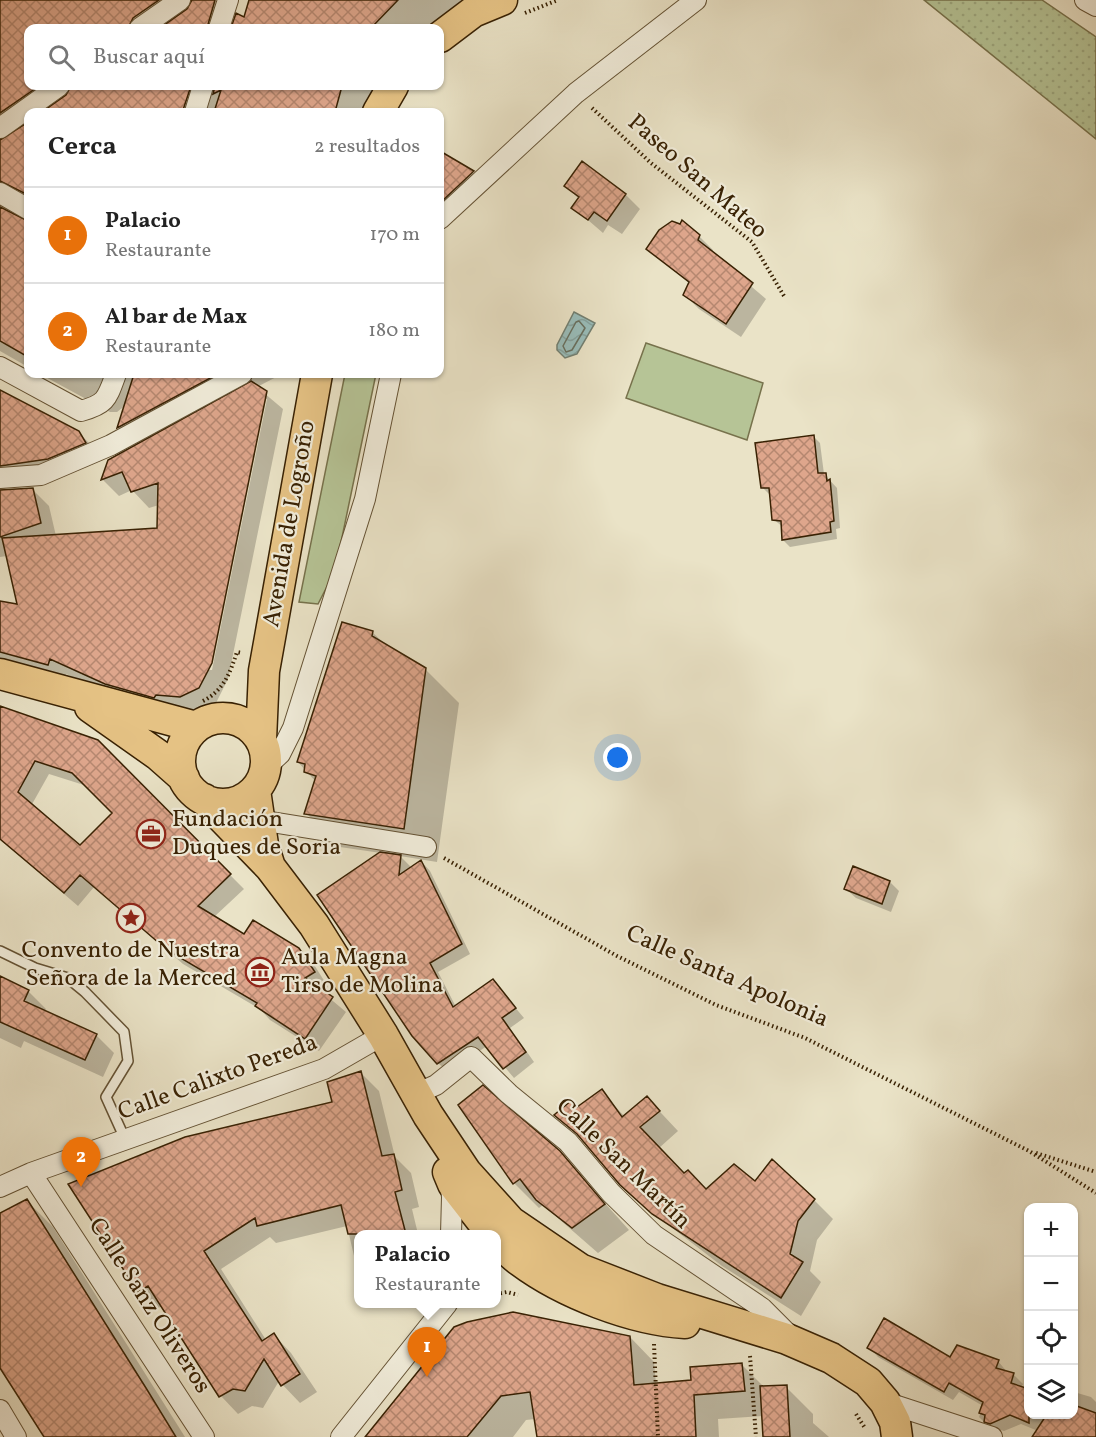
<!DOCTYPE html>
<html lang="es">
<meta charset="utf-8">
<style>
:root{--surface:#fff;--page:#f2f2f2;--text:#222;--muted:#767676;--line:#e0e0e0;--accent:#8f2418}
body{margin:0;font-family:Vollkorn,serif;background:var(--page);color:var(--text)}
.controls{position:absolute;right:18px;bottom:18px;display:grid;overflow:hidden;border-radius:12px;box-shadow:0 2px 4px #0004}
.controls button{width:54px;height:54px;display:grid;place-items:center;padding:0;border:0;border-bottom:2px solid var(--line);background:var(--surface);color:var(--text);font:30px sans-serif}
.you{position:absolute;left:618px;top:758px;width:21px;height:21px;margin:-15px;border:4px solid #fff;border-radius:50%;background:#1a73e8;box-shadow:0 0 0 9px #1a73e833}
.badge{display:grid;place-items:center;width:39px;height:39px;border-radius:50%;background:var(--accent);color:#fff;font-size:20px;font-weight:700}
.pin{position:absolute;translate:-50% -50px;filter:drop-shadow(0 2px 3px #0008)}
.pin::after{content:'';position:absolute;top:32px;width:21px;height:18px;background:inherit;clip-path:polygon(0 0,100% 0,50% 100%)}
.popup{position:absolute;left:354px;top:1230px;width:147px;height:78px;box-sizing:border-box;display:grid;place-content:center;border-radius:12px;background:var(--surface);filter:drop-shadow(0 2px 4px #0005);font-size:20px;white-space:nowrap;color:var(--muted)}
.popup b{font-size:22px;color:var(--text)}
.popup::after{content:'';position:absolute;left:50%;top:100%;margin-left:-12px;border:12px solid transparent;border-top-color:var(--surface)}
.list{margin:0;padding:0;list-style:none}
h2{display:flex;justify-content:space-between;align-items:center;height:78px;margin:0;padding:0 24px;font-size:26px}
h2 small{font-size:20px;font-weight:400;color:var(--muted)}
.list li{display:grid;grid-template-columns:39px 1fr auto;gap:18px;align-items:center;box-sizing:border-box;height:96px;padding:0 24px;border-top:2px solid var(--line)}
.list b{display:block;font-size:22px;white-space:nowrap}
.list p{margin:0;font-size:20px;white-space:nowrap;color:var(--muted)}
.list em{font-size:20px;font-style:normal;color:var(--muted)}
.icon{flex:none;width:33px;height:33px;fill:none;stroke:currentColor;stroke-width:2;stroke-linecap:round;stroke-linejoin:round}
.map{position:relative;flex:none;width:1096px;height:1437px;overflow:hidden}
.search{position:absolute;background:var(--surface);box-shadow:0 2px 4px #0004;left:24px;top:24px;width:420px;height:66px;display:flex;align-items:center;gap:15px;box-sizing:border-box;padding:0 21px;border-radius:12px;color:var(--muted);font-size:22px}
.panel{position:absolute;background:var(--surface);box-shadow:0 2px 4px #0004;left:24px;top:108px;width:420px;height:270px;border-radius:12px}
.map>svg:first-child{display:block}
</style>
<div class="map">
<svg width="1096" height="1437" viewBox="0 0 1096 1437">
<defs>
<pattern id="park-dots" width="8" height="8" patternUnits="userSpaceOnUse" patternTransform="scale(1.5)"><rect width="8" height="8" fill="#b6c496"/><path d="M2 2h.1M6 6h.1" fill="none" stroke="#9da880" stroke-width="1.8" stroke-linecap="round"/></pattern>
<pattern id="water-waves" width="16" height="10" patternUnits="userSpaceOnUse" patternTransform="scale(1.5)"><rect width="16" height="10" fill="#99bdba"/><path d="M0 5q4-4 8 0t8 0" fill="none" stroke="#85a29e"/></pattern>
<pattern id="building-cross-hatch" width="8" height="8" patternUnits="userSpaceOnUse" patternTransform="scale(1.5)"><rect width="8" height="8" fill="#dea68c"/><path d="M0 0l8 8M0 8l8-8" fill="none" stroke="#b58770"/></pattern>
</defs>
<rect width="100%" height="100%" fill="#eae3c7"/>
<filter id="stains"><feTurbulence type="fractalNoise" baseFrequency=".00333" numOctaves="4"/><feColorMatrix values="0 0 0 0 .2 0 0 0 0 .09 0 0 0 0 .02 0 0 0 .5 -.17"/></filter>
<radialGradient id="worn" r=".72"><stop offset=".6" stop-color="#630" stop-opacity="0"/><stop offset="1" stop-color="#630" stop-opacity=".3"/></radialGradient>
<path fill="#b6c496" stroke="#77724c" stroke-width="1.5" d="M646,343L763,383L747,440L626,398Z
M345,374H376L335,571L318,604L299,602Z"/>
<path fill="url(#park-dots)" stroke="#77724c" stroke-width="1.5" d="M924,0H1042L1096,37V139Z"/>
<path fill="url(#water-waves)" stroke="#727f71" stroke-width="1.5" d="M574,312L595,323L577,354L565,358L557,350V345Z"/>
<path fill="#0003" fill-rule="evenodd" d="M0,0H215L235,22L245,19L251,0H469L428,28H28V86H96L81,97L113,112H28V208H21L16,217L28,221V367L0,351Z
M111,86H381L368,112H122Z
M440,153L477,176L440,206Z
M582,163L626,195L640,209L622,234L608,225L603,233L573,207L579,199L566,186Z
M680,226L699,236L713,250L712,253L766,299L741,337L699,309L685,295L690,284L648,249Z
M40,374H282L257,387L283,409L228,679L215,705L198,713L122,700L66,674L64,681L0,662V603L19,606L7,556L0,557V392L78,432L95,449L15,482L3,490L32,489L49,506L56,536L158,529L159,505L149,508L132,490L119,496L103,480L109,461L137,445L119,428L126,405L117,412H110ZM264,399H267L212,670H209Z
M813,436L820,443L824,474L837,488L840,528L836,529L837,539L790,547L783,540V527L773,519L770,495L763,488Z
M372,632L387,646L425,669L459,703L437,862L400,856L410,866V870L421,861L430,871L470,954L438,972L456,1007L493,981L524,1018L510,1028L534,1062L514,1078L487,1046L448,1072L438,1063L381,853L340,847L306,813L316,782L298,762Z
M0,709L98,742L244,889L214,917L244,936L298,949L313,963L328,987L321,991L346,1012L319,1051L270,1020L260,1009L183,964L94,887L78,906L0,839ZM49,774L87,786L114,813L80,847L31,806Z
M890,882L899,891L891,912L856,898L846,889Z
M0,978L28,991L46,1009L44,1012L96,1035L114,1053L103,1077L24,1041L21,1048L0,1038Z
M361,1073L379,1091L395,1157L411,1173L419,1207L412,1209L418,1234H358V1273L347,1226L276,1243L270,1237L221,1269L266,1340L274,1335L291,1353L317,1392L300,1403L279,1381L263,1408L252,1406L238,1414L221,1396L163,1305L157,1309L139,1292L334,1103Z
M601,1091L625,1117L647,1098L678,1131L659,1148L685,1175L706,1191L755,1183L814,1200L833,1219L817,1240L810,1271L821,1282L801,1316L722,1266L641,1204L588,1145L556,1115L572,1102L578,1108Z
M559,1152L629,1230L598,1253L543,1205L539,1208L514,1183Z
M27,1201L53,1227L185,1437H45L0,1366V1214Z
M630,1337L654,1362L656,1384L692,1381L742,1365L765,1388L786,1387L813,1414V1423L829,1437H765L763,1416L718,1419L719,1437H538L535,1419L526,1420L513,1437H368Z
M869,1347L951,1359L998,1361L1007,1372L1013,1374L1023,1384L1021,1388L1028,1414H1074V1392L1091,1397L1096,1402V1437H1039L1038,1431L1021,1424L1004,1431L989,1427L979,1417L983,1406L959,1392L953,1400L878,1357Z"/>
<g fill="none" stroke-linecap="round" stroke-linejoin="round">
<path stroke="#686f5e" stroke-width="1.5" d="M579,321L585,328L572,350L566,352L563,346L576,322Z"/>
</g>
<path fill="url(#building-cross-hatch)" stroke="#382103" stroke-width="1.5" fill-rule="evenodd" d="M0,0H159L133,18L128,28H28V86H39L0,113Z
M192,0H215L207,28H160L187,9Z
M249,0H398L371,28H231L236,13L244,17Z
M71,86H191L183,110L178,112H42L66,95Z
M215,86H342L335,112H214L221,90L213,94Z
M28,122V195L0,181V140Z
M440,151L474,171L440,203Z
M582,161L626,194L607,221L594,212L588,220L571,208L579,197L564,186Z
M0,207L28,221V357L0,341Z
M682,220L700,235L698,240L753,283L726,324L683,295L689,282L646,249L659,230L672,221L680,224Z
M134,374H218L117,428Z
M251,381L267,391L212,663L199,688L180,697L156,695L154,698L105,684L50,659L48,665L0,652V601L17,604L2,538L157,528L158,483L131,492L122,472L101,480L108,460Z
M0,390L79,431L86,443L48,459L0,466Z
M814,435L818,473H826L827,481L830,479L834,521L830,522L831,532L782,540L781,521L772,520L769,488H761L755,443Z
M33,488L41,523L0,537V490Z
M342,622L373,631L372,636L426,668L404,829L304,814L316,776L304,772L305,764L297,762Z
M0,706L98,740L231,874L198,906L244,934L253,920L299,948L315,972L305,978L333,997L305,1039L255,1006L257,1003L167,950L80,875L64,893L0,839ZM35,761L72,773L112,813L80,845L18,792Z
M380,852L401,855L399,875L421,860L462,944L430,963L453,1007L493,979L516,1008L502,1018L526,1052L503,1069L478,1037L437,1064L412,1036L317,895Z
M853,866L890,881L882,904L844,889Z
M0,976L29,990L24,1001L97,1034L85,1060L0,1022Z
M361,1071L382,1156L394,1154L402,1190L395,1192L406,1234H348L341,1205L257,1226L255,1218L204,1251L262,1341L274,1333L300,1374L281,1386L264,1359L245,1391L233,1389L219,1397L148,1286L138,1292L68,1184L185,1137L332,1102L327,1082Z
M483,1085L560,1151L605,1204L572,1228L536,1200L520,1179L513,1184L458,1105Z
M602,1089L622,1117L647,1096L660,1111L640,1127L684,1173L688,1170L706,1189L734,1164L755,1181L772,1159L815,1199L798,1221L790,1254L803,1262L781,1298L652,1214L620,1185L577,1134L554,1115L572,1100L577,1107Z
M27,1199L146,1388L176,1437H44L0,1368V1213Z
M513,1312L630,1336L634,1385L691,1380L690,1367L742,1363L745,1391L694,1395L696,1437H537L530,1392L501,1396L467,1437H365L454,1327L467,1322Z
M884,1318L950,1357L957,1345L999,1360L996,1368L1014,1373L1011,1383L1029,1389V1423L1010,1415L990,1424L984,1422L985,1415L979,1413L983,1402L949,1383L944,1392L867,1348Z
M787,1385L790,1437H763L760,1386Z
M1074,1405L1096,1413V1437H1032L1047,1414H1074Z"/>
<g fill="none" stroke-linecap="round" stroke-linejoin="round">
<g stroke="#645234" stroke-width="12">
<path id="lane" d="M0,951L35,968L68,978L85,992L124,1032L128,1061L106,1097L125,1139"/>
</g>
<g stroke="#645234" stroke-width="22">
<path id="street" d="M1085,0L1096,6
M140,28L180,0
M219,28L228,0
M195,112L203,86
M0,128L59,86
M0,193L28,209
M440,219L576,93L696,0
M0,367L81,411C107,404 107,398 116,374
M0,478L41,475L111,445L242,374
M267,766L280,754L293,728L365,499L391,374
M259,820L426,847
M416,1094L436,1085L471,1057L509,1094L568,1142L611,1193L654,1235L762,1308L790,1336
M31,1173L204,1437
M450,1180L452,1197L451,1234
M0,1187L31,1173L324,1069L383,1035
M885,1402L992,1437
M0,1410L16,1437
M341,1437L447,1304"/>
</g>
<g stroke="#382103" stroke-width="33">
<path id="primary" d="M440,37L473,12L502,0
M378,112L393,86
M0,674L196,727
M90,707L158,755L184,778
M180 761a43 43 0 1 1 86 0a43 43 0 1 1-86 0Z
M261,740L264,671L317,374
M255,790L263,845L270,867
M204,799L270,867L314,925L383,1035L428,1115L466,1172L511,1222L580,1269L657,1299L787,1339L831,1358L868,1382L885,1402L895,1422L897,1437
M448,1172L453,1184L492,1234
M496,1239C504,1246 511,1255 520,1261C563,1293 632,1320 685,1323"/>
</g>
<path stroke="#382103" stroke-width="4" stroke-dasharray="1.5 3" stroke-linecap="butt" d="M525,13L558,0
M592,108L651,163L752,242L784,296
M203,701C224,690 230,673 237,652L242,653
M444,858L617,956L716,1005L805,1038L1029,1151L1096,1193
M1036,1153L1096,1172
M496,1294L507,1292L518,1295
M654,1344L658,1437
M750,1356L756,1437
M856,1414L865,1428"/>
<use href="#lane" stroke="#f1eddb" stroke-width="9"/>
<use href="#street" stroke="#f1eddb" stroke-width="20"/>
<use href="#primary" stroke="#e5c284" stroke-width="30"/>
</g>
<defs>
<g id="office-ring" transform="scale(1.5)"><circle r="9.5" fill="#f1eddb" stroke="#8f2418" stroke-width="1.5"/><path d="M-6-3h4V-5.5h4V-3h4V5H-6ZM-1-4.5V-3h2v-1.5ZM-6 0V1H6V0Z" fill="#8f2418"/></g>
<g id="sight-ring" transform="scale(1.5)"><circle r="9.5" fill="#f1eddb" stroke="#8f2418" stroke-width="1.5"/><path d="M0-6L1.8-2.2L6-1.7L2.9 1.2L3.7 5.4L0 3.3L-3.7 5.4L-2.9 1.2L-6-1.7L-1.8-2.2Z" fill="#8f2418"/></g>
<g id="museum-ring" transform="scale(1.5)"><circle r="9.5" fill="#f1eddb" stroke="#8f2418" stroke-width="1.5"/><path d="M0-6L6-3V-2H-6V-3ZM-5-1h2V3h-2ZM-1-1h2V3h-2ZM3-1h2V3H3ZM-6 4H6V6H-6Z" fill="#8f2418"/></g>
</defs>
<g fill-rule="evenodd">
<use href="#office-ring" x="151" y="834"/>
<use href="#sight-ring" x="131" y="918"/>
<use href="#museum-ring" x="260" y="972"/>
</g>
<g text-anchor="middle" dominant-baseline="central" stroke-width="4.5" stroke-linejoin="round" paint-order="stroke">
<g font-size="24" fill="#382103" stroke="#f1eddb">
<text transform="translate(697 177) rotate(41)">Paseo San Mateo</text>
<text transform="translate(290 524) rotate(-80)">Avenida de Logroño</text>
<text transform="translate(727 977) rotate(24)">Calle Santa Apolonia</text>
<text transform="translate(218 1078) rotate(-20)">Calle Calixto Pereda</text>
<text transform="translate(623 1164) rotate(44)">Calle San Martín</text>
<text transform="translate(149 1306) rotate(57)">Calle Sanz Oliveros</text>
</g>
<g font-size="24" fill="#382103" stroke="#f1eddb" text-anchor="start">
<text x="172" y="820">Fundación<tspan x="172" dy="28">Duques de Soria</tspan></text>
<text x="131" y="951" text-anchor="middle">Convento de Nuestra<tspan x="131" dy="28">Señora de la Merced</tspan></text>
<text x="281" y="958">Aula Magna<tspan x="281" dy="28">Tirso de Molina</tspan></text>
</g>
</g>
<rect width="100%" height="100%" filter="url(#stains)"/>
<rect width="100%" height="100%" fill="url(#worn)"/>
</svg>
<div class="controls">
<button>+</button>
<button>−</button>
<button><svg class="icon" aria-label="locate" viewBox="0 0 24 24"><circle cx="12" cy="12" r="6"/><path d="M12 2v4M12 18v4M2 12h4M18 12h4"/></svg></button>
<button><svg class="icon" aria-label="layers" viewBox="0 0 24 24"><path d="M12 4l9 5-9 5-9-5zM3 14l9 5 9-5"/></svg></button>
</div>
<div class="you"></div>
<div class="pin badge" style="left:427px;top:1377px;background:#e8710a">1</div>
<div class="popup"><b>Palacio</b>Restaurante</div>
<div class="pin badge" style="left:81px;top:1187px;background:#e8710a">2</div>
<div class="search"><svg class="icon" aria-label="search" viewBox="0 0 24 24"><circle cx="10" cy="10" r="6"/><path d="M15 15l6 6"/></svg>Buscar aquí</div>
<section class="panel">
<h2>Cerca<small>2 resultados</small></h2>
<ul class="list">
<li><span class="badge" style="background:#e8710a">1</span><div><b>Palacio</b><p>Restaurante</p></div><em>170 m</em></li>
<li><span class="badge" style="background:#e8710a">2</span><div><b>Al bar de Max</b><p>Restaurante</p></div><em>180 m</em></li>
</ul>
</section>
</div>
